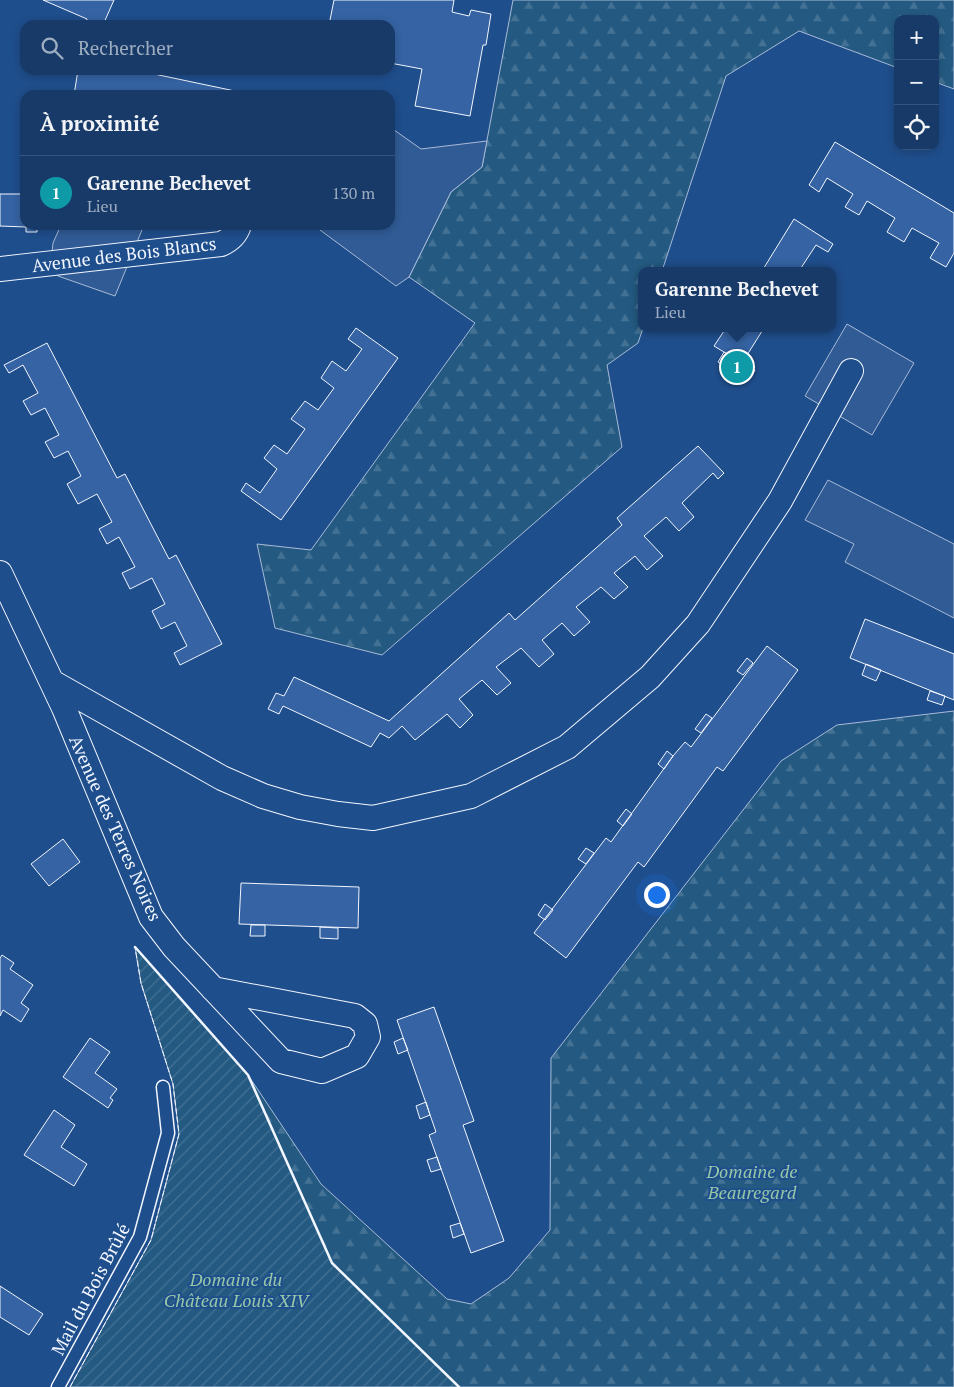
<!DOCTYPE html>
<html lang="fr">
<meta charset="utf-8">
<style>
:root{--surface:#173a69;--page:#20416f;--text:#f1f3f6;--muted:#9eadc0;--line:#36547d;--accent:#ffb74d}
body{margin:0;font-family:"PT Serif",serif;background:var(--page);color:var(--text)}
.controls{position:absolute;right:15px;top:15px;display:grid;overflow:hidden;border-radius:10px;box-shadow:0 2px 8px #0003}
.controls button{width:45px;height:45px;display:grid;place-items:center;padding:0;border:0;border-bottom:1px solid var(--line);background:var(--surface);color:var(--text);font:25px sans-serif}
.you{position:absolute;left:656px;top:894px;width:18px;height:18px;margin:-12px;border:4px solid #fff;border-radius:50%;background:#1a73e8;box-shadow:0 0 0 8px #1a73e833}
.badge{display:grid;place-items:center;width:32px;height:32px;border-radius:50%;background:var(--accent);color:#fff;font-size:16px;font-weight:700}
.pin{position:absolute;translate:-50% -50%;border:2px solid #fff;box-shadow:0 1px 5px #0006}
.popup{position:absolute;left:638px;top:267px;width:198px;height:65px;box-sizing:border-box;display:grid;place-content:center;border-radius:10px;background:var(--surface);filter:drop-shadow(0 1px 4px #0005);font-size:16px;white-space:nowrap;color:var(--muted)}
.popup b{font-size:19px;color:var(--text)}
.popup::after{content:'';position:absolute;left:50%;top:100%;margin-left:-10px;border:10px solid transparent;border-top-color:var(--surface)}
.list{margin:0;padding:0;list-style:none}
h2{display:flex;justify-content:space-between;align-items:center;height:65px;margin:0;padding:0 20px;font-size:21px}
h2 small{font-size:16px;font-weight:400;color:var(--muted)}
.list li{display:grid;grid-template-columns:32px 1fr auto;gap:15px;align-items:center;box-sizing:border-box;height:75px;padding:0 20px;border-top:1px solid var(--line)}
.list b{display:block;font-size:19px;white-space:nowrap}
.list p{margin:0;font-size:16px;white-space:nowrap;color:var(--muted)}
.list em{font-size:16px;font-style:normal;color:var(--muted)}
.icon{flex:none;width:28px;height:28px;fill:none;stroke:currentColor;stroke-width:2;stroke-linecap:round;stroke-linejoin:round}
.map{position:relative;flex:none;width:954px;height:1387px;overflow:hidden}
.search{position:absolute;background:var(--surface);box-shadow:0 2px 8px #0003;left:20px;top:20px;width:375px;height:55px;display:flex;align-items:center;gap:12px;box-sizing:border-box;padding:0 18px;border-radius:15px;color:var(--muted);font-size:19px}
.panel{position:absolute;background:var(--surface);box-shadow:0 2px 8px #0003;left:20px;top:90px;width:375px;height:140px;border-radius:15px}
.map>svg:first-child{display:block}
</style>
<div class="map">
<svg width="954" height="1387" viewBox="0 0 954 1387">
<defs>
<pattern id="forest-firs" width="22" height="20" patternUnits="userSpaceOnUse" patternTransform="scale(1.25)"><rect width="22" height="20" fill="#245a82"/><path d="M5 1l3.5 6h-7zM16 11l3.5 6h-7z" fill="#447295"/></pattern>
<pattern id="garden-furrows" width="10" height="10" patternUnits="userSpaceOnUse" patternTransform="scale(1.25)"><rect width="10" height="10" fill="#245a82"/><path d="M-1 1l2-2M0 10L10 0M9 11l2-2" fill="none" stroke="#447295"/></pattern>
</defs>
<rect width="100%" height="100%" fill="#1f4e8c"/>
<path fill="url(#forest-firs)" stroke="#a8bbd7" d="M513,0H954V89L935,82V19H898V68L799,31L726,76L662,271H642L643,328L638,343L607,365L622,447L382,655L275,628L257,544L311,550L475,323L409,277L451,192L482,167Z
M954,711V1387H70L151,1240L179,1134L173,1084L141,983L135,947L248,1075L321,1184L447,1299L471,1304L509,1278L550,1230L551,1058L781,761L837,725Z"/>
<path fill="url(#garden-furrows)" stroke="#a8bbd7" d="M135,947L248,1075L332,1263L459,1387H70L151,1240L179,1134L173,1084L141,983Z"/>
<path fill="#305b95" stroke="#a8bbd7" d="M390,127L421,149L487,141L482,167L451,192L409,277L396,286L320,230L323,225H390Z
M61,225H144L115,296L58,276L51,263L53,243Z
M847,324L914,363L872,435L805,396Z
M828,480L954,544V618L845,562L854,544L805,520Z"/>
<path fill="#3563a3" stroke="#f2f6ff" d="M43,0H114L103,25H86L87,19Z
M334,0H454L452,12L469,16L471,10L491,14L486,45H483L470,116L415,106L422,69L390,63V25H329Z
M78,70H135L254,95H74Z
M835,142L954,213V253L946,267L930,258L939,243L912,228L904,242L887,232L895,218L867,201L859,215L845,207L853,194L827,178L819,192L809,185Z
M0,194H25V225H37V232H26V227L0,226Z
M794,219L833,244L828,252L816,245L799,271H762Z
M356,328L398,358L281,520L241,491L246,483L260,493L277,469L264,458L274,445L287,454L305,429L291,419L305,401L318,410L334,388L321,378L332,361L346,371L362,349L348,339Z
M726,328H764L742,363L714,346Z
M47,343L117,478L125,474L169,559L176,555L222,644L180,665L174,653L187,646L175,622L161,629L152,611L165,604L152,578L130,589L122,573L135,567L119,537L107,544L99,529L112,522L97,494L78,504L67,484L81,476L68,451L54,458L45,442L59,435L45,408L31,415L23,401L38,393L23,365L9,373L4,365Z
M724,352L755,370L748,381L718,362Z
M698,446L724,473L718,479L713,473L682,503L694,517L679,531L666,517L644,536L663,556L647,570L635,556L614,573L628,587L614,599L601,587L576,607L590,622L574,636L562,623L542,640L554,654L539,667L521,648L496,667L511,683L497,695L482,680L459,699L473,715L460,728L447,714L415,740L402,726L389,738L380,733L371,747L283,706L279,714L268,709L276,693L284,696L294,677L389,721L509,613L515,620L622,525L617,518Z
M865,619L954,654V700L850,658Z
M767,646L798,670L723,771L717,767L644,867L638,862L566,958L534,933L606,838L611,842L673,756L685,742L691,747Z
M747,658L753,663L743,675L737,671Z
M866,664L881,670L876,681L862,675Z
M930,691L945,696L942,705L927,700Z
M706,714L712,718L701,733L695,729Z
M667,751L673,756L664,769L658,764Z
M626,809L632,814L623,826L617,821Z
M63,839L80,862L49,886L31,864Z
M586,848L594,853L586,864L578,859Z
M241,883L359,887L358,928L239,924Z
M545,904L553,910L545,920L538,915Z
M251,925H265V936H250Z
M320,927L338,928V939L320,938Z
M2,955L14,963L10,969L33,985L21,1003L29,1009L21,1022L3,1010L0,1016V958Z
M434,1007L474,1121L463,1125L504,1241L471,1253L429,1135L436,1132L397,1020Z
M90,1038L110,1052L95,1073L117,1089L110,1098L113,1100L108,1108L63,1077Z
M403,1038L408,1050L398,1054L394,1042Z
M426,1102L430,1115L420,1119L416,1106Z
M54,1110L75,1125L61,1147L87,1164L74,1186L24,1155Z
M437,1157L441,1169L431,1172L427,1160Z
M460,1223L464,1234L453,1238L450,1226Z
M0,1286L43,1314L29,1335L0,1317Z"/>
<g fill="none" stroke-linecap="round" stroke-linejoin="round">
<g stroke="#f2f6ff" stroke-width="15">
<path id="lane" d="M58,1387L140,1237L168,1133L163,1087"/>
</g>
<g stroke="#f2f6ff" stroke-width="26">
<path id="street" d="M0,269L221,244C230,240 236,235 239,225
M0,573L64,708L151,917L174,947L281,1061L322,1071L357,1056L368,1037L365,1024L355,1016L213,989
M52,682L222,778L263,796L300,807L338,814L373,818L471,796L567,747L650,677L698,624L780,501L851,371"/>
</g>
<use href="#lane" stroke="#1f4e8c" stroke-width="12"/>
<use href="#street" stroke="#1f4e8c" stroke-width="24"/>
<path stroke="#f2f6ff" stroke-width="1" stroke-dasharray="6 2.5" stroke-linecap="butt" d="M70,1387L151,1240L179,1134L173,1084L141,983L135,947"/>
<path stroke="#f2f6ff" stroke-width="2.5" d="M135,947L248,1075L332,1263L459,1387"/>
</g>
<g text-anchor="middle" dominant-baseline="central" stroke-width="4" stroke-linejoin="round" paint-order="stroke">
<g font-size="18" fill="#f2f6ff" stroke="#1f4e8c">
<text transform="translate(124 254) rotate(-7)">Avenue des Bois Blancs</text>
<text transform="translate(116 828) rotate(66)">Avenue des Terres Noires</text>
<text transform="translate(90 1289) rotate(-62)">Mail du Bois Brûlé</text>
</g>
<g font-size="18" font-style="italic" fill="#97c8a6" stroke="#1f4e8c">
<text x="752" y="1171">Domaine de<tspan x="752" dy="21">Beauregard</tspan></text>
<text x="236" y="1279">Domaine du<tspan x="236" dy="21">Château Louis XIV</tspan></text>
</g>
</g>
</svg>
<div class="controls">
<button>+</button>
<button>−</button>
<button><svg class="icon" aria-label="locate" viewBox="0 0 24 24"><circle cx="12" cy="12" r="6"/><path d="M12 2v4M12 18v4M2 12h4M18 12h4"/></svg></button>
</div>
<div class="you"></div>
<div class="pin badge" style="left:737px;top:367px;background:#0f9aa8">1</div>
<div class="popup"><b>Garenne Bechevet</b>Lieu</div>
<div class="search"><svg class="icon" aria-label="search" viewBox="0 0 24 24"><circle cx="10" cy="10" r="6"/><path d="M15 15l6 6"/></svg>Rechercher</div>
<section class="panel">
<h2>À proximité<small></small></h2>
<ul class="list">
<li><span class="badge" style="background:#0f9aa8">1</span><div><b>Garenne Bechevet</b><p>Lieu</p></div><em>130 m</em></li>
</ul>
</section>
</div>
